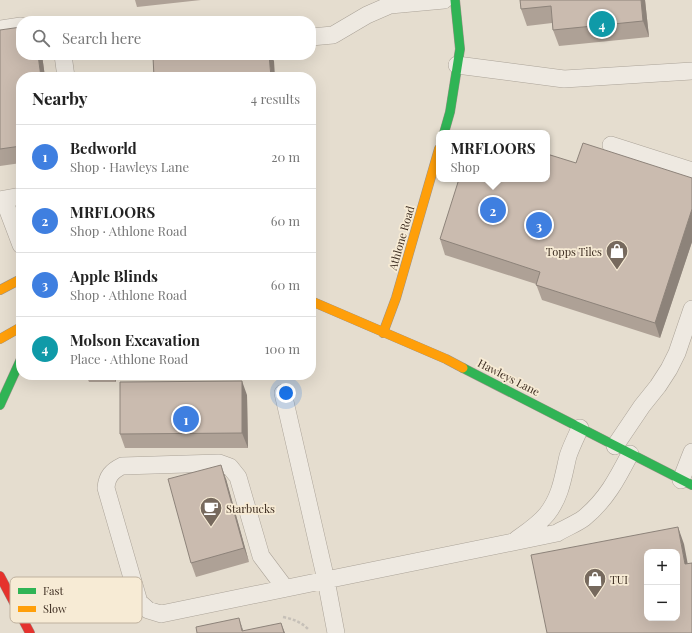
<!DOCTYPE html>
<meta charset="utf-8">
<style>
:root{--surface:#fff;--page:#f2f2f2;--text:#222;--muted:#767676;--line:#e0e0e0;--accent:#b45309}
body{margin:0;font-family:"Playfair Display",serif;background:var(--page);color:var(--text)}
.controls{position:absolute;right:12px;bottom:12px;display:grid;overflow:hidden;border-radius:8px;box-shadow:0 4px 16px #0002}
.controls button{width:36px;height:36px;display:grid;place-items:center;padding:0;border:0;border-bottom:1px solid var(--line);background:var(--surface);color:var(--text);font:20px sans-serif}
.you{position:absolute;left:286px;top:393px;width:14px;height:14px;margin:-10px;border:3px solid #fff;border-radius:50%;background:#1a73e8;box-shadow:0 0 0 6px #1a73e833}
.badge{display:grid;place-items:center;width:26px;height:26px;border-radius:50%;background:var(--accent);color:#fff;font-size:13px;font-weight:700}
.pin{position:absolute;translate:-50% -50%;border:2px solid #fff;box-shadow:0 1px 4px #0006}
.popup{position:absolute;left:436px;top:130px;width:114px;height:52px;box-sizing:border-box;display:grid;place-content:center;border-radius:8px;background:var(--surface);filter:drop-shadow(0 1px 3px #0005);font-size:13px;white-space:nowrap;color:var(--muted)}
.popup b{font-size:15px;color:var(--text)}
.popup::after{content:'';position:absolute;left:50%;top:100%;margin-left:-8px;border:8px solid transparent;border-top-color:var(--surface)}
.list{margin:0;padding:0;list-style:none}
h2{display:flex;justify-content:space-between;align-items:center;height:52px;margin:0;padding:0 16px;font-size:17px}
h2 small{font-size:13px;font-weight:400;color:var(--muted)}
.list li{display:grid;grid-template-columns:26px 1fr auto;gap:12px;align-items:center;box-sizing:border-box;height:64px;padding:0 16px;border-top:1px solid var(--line)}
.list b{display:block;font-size:15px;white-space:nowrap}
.list p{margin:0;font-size:13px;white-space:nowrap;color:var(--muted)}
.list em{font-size:13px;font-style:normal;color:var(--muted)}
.icon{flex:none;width:22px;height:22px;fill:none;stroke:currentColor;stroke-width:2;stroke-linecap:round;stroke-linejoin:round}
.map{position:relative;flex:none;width:692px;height:633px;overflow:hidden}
.search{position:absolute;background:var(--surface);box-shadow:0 4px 16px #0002;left:16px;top:16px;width:300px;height:44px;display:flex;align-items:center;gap:10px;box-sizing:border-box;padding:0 14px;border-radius:16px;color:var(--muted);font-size:15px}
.panel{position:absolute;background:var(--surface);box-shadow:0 4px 16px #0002;left:16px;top:72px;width:300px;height:308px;border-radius:16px}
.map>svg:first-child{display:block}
</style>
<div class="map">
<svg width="692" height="633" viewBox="0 0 692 633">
<rect width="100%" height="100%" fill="#e5ddcf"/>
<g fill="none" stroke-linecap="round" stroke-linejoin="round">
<g stroke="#aba398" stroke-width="18">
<path id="lane" d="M0,29L21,26
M311,37L333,35L367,15L390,5L444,0
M63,55L66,77
M457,65L564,79L692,71
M611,145L692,171
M0,200L21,196
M4,200L21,245
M283,393L326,580L161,614L148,610L139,602L106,488C107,476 112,471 122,466L219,463L230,467L238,477L261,556L285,588
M615,446L642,406L658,386L669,369L677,353L692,309
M681,480L692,452
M516,540C527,532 539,524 547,514C561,496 563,477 568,456C571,447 576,437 580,428
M336,633L326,580L557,533C565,528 576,524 584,518C606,500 617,479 630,454"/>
</g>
<g stroke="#9b9288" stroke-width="10">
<path id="fast" d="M444,133L450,112L460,49L455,0
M463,368L692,485
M0,405L21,359"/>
</g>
<g stroke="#9b9288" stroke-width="10">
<path id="slow" d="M0,290L21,279
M311,301L446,359L463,368
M383,333L396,298L439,149
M0,339L21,327"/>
</g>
<g stroke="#9b9288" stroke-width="10">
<path id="jam" d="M0,576L30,633"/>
</g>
<path stroke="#c6c0b8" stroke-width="2.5" stroke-dasharray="3 2" stroke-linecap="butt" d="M283,617C293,619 301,622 308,629"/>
<use href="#lane" stroke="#eee9e1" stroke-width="17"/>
<use href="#fast" stroke="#30b455" stroke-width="9"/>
<use href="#slow" stroke="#ff9f0a" stroke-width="9"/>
<use href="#jam" stroke="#e5322d" stroke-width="9"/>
</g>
<path fill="#aea196" d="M135,0H201L137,7Z
M520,0H645L649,37L559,46L553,30L552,23L527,26L521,9Z
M0,30L21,55H42L45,77H21V163L0,166Z
M576,163L692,178V242L660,338L542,300L536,284L445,255L440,239Z
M86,375H116V382H89Z
M247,395L248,448H125L120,434Z
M226,479L249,562L196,577L191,563Z"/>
<path fill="#8d837a" d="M641,0H645L649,37L643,21Z
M38,55H42L45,77H41Z
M269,55H271L274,61L275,77H271Z
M692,209V242L660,338L655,323Z
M113,375H116V382Z
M242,381L247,395L248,448L242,433Z
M221,465L226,479L249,562L244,548Z
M678,527L684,544L691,581L685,564Z
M239,618L244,633H243Z
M281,623L285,633H284Z"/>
<path fill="#cabbaf" stroke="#8d837a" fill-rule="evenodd" d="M520,0H641L643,21L553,30L551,6L521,9Z
M21,27V55H38L41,77H21V146L0,149V30Z
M176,55H269L271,77H154L153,57Z
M474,131L482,133H473Z
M583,143L692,178V209L655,323L536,285L540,272L440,239L459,179H547V154L576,163Z
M242,381V433L120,434V382Z
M221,465L244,548L191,563L168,479Z
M678,527L685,564L692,563V633H547L531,555ZM647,552H677V618H647Z
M239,618L242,631L281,623L284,633H197L196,627Z"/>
<defs>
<g id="shop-pin" transform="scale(1.15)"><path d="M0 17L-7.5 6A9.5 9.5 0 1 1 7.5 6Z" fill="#76695d" stroke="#f7ebd5"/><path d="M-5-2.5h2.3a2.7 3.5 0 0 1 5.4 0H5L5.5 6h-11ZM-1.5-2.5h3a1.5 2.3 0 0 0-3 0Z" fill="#fff"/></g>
<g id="cafe-pin" transform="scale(1.15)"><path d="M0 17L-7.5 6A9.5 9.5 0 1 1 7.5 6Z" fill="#76695d" stroke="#f7ebd5"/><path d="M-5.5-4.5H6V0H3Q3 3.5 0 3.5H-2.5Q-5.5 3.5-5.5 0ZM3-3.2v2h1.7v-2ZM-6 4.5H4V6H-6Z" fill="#fff"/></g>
</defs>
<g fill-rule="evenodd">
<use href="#shop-pin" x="617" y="251"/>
<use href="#cafe-pin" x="211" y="508"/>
<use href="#shop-pin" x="595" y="579"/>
</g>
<g text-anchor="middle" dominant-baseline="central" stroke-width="3.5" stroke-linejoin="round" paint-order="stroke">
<g font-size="11" fill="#3b2b1f" stroke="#f7ebd5">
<text transform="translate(401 238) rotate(-74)">Athlone Road</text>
<text transform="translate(509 377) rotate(27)">Hawleys Lane</text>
</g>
<g font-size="11" fill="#3b2b1f" stroke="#f7ebd5" text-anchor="start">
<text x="602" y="251" text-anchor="end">Topps Tiles</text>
<text x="226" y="508">Starbucks</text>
<text x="610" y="579">TUI</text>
</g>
</g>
<rect x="10" y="577" width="132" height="46" rx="6" fill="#f7ebd5" stroke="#bfb19e" stroke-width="1"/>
<rect x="18" y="588" width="18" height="6" fill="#30b455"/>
<rect x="18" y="606" width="18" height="6" fill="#ff9f0a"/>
<g font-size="11" fill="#3b2b1f">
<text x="43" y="595">Fast</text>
<text x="43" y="613">Slow</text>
</g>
</svg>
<div class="controls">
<button>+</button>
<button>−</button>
</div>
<div class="you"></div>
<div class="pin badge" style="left:186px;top:419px;background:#3f7fe0">1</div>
<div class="pin badge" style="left:493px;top:210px;background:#3f7fe0">2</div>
<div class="popup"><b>MRFLOORS</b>Shop</div>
<div class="pin badge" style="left:539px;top:225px;background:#3f7fe0">3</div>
<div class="pin badge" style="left:602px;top:24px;background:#0f9aa8">4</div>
<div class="search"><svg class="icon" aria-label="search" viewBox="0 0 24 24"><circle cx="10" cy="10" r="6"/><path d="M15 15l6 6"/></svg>Search here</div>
<section class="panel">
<h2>Nearby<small>4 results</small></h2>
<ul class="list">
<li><span class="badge" style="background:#3f7fe0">1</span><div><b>Bedworld</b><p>Shop · Hawleys Lane</p></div><em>20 m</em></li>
<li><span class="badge" style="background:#3f7fe0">2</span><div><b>MRFLOORS</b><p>Shop · Athlone Road</p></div><em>60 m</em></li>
<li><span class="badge" style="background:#3f7fe0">3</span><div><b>Apple Blinds</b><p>Shop · Athlone Road</p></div><em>60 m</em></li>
<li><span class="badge" style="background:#0f9aa8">4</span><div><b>Molson Excavation</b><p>Place · Athlone Road</p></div><em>100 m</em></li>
</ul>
</section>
</div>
